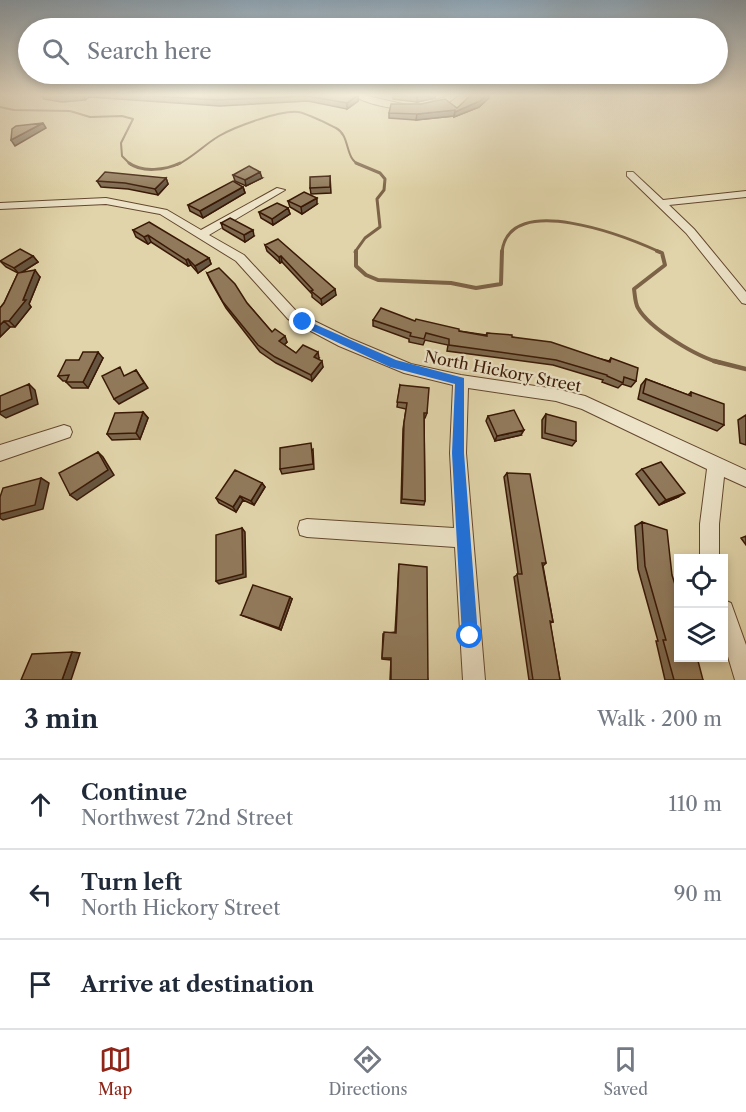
<!DOCTYPE html>
<meta charset="utf-8">
<style>
:root{--surface:#fff;--page:#f2f2f3;--text:#1f2937;--muted:#747a83;--line:#e0e1e3;--accent:#8f2418}
body{margin:0;font-family:"Libre Caslon Text",serif;background:var(--page);color:var(--text)}
.controls{position:absolute;right:18px;bottom:18px;display:grid;overflow:hidden;border-radius:0px;box-shadow:0 3px 9px #0003}
.controls button{width:54px;height:54px;display:grid;place-items:center;padding:0;border:0;border-bottom:2px solid var(--line);background:var(--surface);color:var(--text);font:30px sans-serif}
.stop{position:absolute;width:18px;height:18px;margin:-14px;border:4px solid #1a73e8;border-radius:50%;background:#fff}
.stop.end{background:#1a73e8;border-color:#fff;box-shadow:0 2px 6px #0008}
.list{margin:0;padding:0;list-style:none}
h2{display:flex;justify-content:space-between;align-items:center;height:78px;margin:0;padding:0 24px;font-size:26px}
h2 small{font-size:20px;font-weight:400;color:var(--muted)}
.list li{display:grid;grid-template-columns:39px 1fr auto;gap:18px;align-items:center;box-sizing:border-box;height:90px;padding:0 24px;border-top:2px solid var(--line)}
.list b{display:block;font-size:22px;white-space:nowrap}
.list p{margin:0;font-size:20px;white-space:nowrap;color:var(--muted)}
.list em{font-size:20px;font-style:normal;color:var(--muted)}
.icon{flex:none;width:33px;height:33px;fill:none;stroke:currentColor;stroke-width:2;stroke-linecap:round;stroke-linejoin:round}
.map{position:relative;flex:none;width:746px;height:680px;overflow:hidden}
.search{position:absolute;background:var(--surface);box-shadow:0 3px 9px #0003;left:18px;right:18px;top:18px;height:66px;display:flex;align-items:center;gap:15px;box-sizing:border-box;padding:0 21px;border-radius:33px;color:var(--muted);font-size:22px}
.sheet{height:348px;background:var(--surface)}
nav{display:flex;justify-content:space-around;align-items:center;box-sizing:border-box;height:84px;border-top:2px solid var(--line);background:var(--surface);font-size:16px;color:var(--muted)}
nav a{display:grid;justify-items:center;gap:3px}
nav .on{color:var(--accent)}
.map>svg:first-child{display:block}
</style>
<div class="map">
<svg width="746" height="680" viewBox="0 0 746 680">
<rect width="100%" height="100%" fill="#e1d4aa"/>
<filter id="stains"><feTurbulence type="fractalNoise" baseFrequency=".00333" numOctaves="4"/><feColorMatrix values="0 0 0 0 .2 0 0 0 0 .09 0 0 0 0 .02 0 0 0 .5 -.17"/></filter>
<radialGradient id="worn" r=".72"><stop offset=".6" stop-color="#630" stop-opacity="0"/><stop offset="1" stop-color="#630" stop-opacity=".3"/></radialGradient>
<g fill="none" stroke-linecap="round" stroke-linejoin="round">
<path stroke="#7c6347" stroke-width="2" d="M0,107L14,110L70,111L90,117L122,116L133,119L121,143L122,156L131,165
M177,165C193,157 204,145 219,136C234,127 280,110 298,112C309,114 326,123 336,128C351,136 344,159 360,165"/>
<path stroke="#7c6347" stroke-width="3" d="M129,163C142,173 166,170 180,163
M355,252L365,238L380,227L377,199L384,190L385,179L380,173L356,163
M502,252C509,190 627,237 660,252"/>
<path stroke="#7c6347" stroke-width="4" d="M356,251V266L366,275L378,280L451,283L476,288L501,284L502,251
M657,251L662,253L665,265L634,289C635,295 635,303 638,308C650,329 697,357 721,363"/>
<path stroke="#7c6347" stroke-width="4.5" d="M714,361L746,369"/>
<g stroke="#64482f" stroke-width="2">
<path id="minor" d="M351,95H363L411,106C397,113 364,102 351,95Z
M450,95H459L446,104L429,106L425,104Z
M627,172H633L663,200L746,191V197L669,205L694,229L746,292V304L742,303L686,233L627,176Z
M277,188L285,190L209,235L244,255L298,313L349,338L411,364L461,375L556,389L585,396L746,470V487L724,477L719,524V558H700V524L707,469L582,409L556,401L468,388L466,453L485,680H463L455,547L307,537L300,535L298,528L300,521L307,519L454,528L450,453L453,385L404,373L339,346L288,319L236,261L160,214L106,204L0,209V203L106,198L167,210L201,230Z
M64,425L70,427L72,432L70,437L0,461V445Z
M724,600L731,603L746,645V680H735L724,643Z"/>
</g>
<use href="#minor" fill="#ece3c8" fill-rule="evenodd"/>
</g>
<path fill="#7d694e" stroke="#3a1906" stroke-width="1.5" d="M41,95H358V101L347,109L308,101L220,106L89,97L85,100L62,102L44,99Z
M393,95H436L435,98L417,102L393,99Z
M489,98L479,107L454,117V116L416,120L389,118V113L457,108Z
M233,175L262,178L246,186L235,181Z
M330,176L331,193L311,194L310,188Z
M166,178L168,184L158,195L128,189L101,187L97,181Z
M243,187L245,193L203,218L190,211L188,205Z
M288,201L317,204L302,214L290,207Z
M288,208L290,214L273,225L261,218L259,212Z
M221,223L254,236L245,242L223,229Z
M133,230L209,258L211,264L198,273L191,265L188,266L151,242L148,244L136,237Z
M265,245L336,295L322,305L312,297V294L282,262L280,263L267,251Z
M33,256L38,262L22,272L40,277L29,304L31,307L15,327H10L0,337V308L4,303L18,273L6,267L0,261Z
M207,273L247,303L272,332L287,342L284,345L296,353L319,358L318,359L323,367L312,381L276,363L260,352L226,308L210,280Z
M373,320L415,321L459,331L486,335L487,333L512,337L609,361L611,358L636,381L631,387L622,384L618,388L602,382L603,380L553,365L447,351L448,345L425,340L423,345L409,342V339L373,326Z
M103,358L88,388H72L66,382V381H63L58,376L79,360Z
M646,379L688,395L691,392L724,425L717,431L638,399L641,385Z
M400,385L427,413L425,418H424L425,501L424,505L401,503L403,429L406,409L397,407Z
M143,412L148,418L140,439L112,440L107,434Z
M546,414L576,441L572,446L542,438V420Z
M746,415V445L740,443L738,420Z
M488,416L521,435L495,441L486,421Z
M313,449L314,469L282,474L280,469Z
M642,469L678,497L659,505L636,474Z
M507,473L546,563L543,566L553,622L550,623L560,680H529L514,577L518,574L504,477Z
M262,483L265,487L254,505L243,500L236,512L219,503L216,498Z
M642,522L678,657L703,680H665L656,641H658L638,569L635,526Z
M746,536V545L741,538Z
M399,564L428,680H390L391,660L382,659L383,634L395,632Z
M292,599L281,630L241,615Z"/>
<path fill="#665540" stroke="#3a1906" stroke-width="1.5" d="M83,95H88L89,97L85,100Z
M358,95V101L347,109V103Z
M423,95H436L435,98L417,102V96Z
M487,95H489V98L479,107L454,117L455,112Z
M455,110L454,116L416,120L417,114Z
M43,123L46,128L15,146L11,140Z
M260,172L262,178L246,186L245,180Z
M166,178L168,184L158,195L155,189Z
M243,187L245,193L203,218L200,211Z
M317,198V204L302,214L301,207Z
M288,208L290,214L273,225L272,219Z
M253,230L254,236L245,242L244,235Z
M148,235L151,242L148,244L144,237Z
M33,256L38,262L19,274L14,268Z
M281,256L282,262L280,263L279,257Z
M209,258L211,264L198,273L195,266Z
M188,259L191,265L188,266L186,260Z
M35,270L40,277L29,304L31,307L15,327L9,321L23,300Z
M335,289L336,295L322,305L321,299Z
M4,321L10,327L0,337V325Z
M285,336L287,342L281,348L279,341Z
M98,352L103,358L88,388L83,382Z
M318,352L319,358L315,363L314,357Z
M322,361L323,367L312,381L311,375Z
M136,370L148,388L119,404L114,399Z
M29,384L35,390L38,404L6,418L0,414V412Z
M143,412L148,418L140,439L136,433Z
M524,430L521,435L495,441L497,436Z
M98,452L103,457L114,475L77,500L70,495Z
M41,478L49,483L43,509L3,520L0,518V514Z
M262,483L265,487L254,505L251,501Z
M685,493L678,497L659,505L666,500Z
M240,496L243,500L236,512L233,507Z
M242,528L245,532L246,577L219,584L216,581Z
M290,597L292,599L281,630L279,628Z
M72,652L80,653L71,680H62Z"/>
<path fill="#917a5b" stroke="#3a1906" stroke-width="1.5" d="M51,95H76L59,96Z
M140,95H358L347,103L307,96L218,100Z
M471,95H487L480,101L455,112V110L417,114L389,113L391,104H421L445,99L457,108Z
M43,123L11,140L12,129L16,126Z
M249,166L260,172L245,180L233,175Z
M105,172L166,178L155,189L125,183L97,181Z
M330,176V187L310,188V177Z
M233,181L243,187L200,211L188,205Z
M304,192L317,198L301,207L288,201Z
M277,203L288,208L272,219L259,212Z
M230,218L253,230L244,235L221,223Z
M149,222L209,258L195,266L188,259L186,260L148,235L144,237L133,230Z
M278,239L335,289L321,299L311,291L313,290L281,256L279,257L265,245Z
M20,249L33,256L14,268L0,261Z
M219,268L235,284L247,303L272,332L275,329L285,336L279,341L296,353L303,345L318,352L314,357L322,361L311,375L275,357L258,345L223,302L207,273Z
M35,270L23,300H26L9,321H4L0,325V308L4,303L18,273Z
M381,308L415,321L416,319L459,329V331L487,336V333L512,335V337L551,342L610,362L611,358L638,368L636,381L624,377L623,383L607,376V375L556,360L449,345V339L426,333L424,339L410,336L411,333L373,320Z
M83,352H98L83,382H66L69,375L58,376L66,360H79Z
M120,367L124,376L136,370L144,383L114,399L102,376Z
M646,379L691,396V392L724,404V425L643,393Z
M29,384L32,399L0,412V396Z
M400,385L429,388L427,413H424L425,501L402,499L404,423L407,403L397,402Z
M514,410L524,430L497,436L488,416Z
M143,412L136,433L107,434L115,413Z
M546,414L576,422V441L545,433Z
M311,443L313,464L280,469V448Z
M98,452L108,470L70,495L59,473Z
M661,462L685,493L666,500L642,469Z
M235,470L262,483L251,501L240,496L233,507L216,498Z
M507,473L530,474L546,563H542L553,622L550,621L560,680H533L517,574H522Z
M41,478L35,505L0,514V497L3,488Z
M642,522L667,530L672,575L678,594V657H697L703,680H674L663,640H666L645,566Z
M242,528L243,574L216,581V535Z
M399,564L427,567L428,680H391V658H382L384,632L396,633Z
M253,585L290,597L279,628L241,615Z
M72,652L62,680H21L32,654Z"/>
<linearGradient id="sky" x2="0" y2="1"><stop stop-color="#8ea7b9"/><stop offset="0.5" stop-color="#f2ecd9"/><stop offset="1" stop-color="#f2ecd9" stop-opacity="0"/></linearGradient>
<rect width="746" height="190" fill="url(#sky)"/>
<path fill="#1a73e8" d="M303,319L396,360L464,378V453L478,636L475,642L470,644L464,642L462,636L452,453L455,384L390,367L300,325L299,322Z"/>
<g text-anchor="middle" dominant-baseline="central" stroke-width="4.5" stroke-linejoin="round" paint-order="stroke">
<g font-size="16" fill="#3a1906" stroke="#ece3c8">
<text transform="translate(503 371) rotate(11)">North Hickory Street</text>
</g>
</g>
<rect width="100%" height="100%" filter="url(#stains)"/>
<rect width="100%" height="100%" fill="url(#worn)"/>
</svg>
<div class="controls">
<button><svg class="icon" aria-label="locate" viewBox="0 0 24 24"><circle cx="12" cy="12" r="6"/><path d="M12 2v4M12 18v4M2 12h4M18 12h4"/></svg></button>
<button><svg class="icon" aria-label="layers" viewBox="0 0 24 24"><path d="M12 4l9 5-9 5-9-5zM3 14l9 5 9-5"/></svg></button>
</div>
<div class="stop" style="left:470px;top:636px"></div>
<div class="stop end" style="left:303px;top:322px"></div>
<div class="search"><svg class="icon" aria-label="search" viewBox="0 0 24 24"><circle cx="10" cy="10" r="6"/><path d="M15 15l6 6"/></svg>Search here</div>
</div>
<section class="sheet">
<h2>3 min<small>Walk · 200 m</small></h2>
<ul class="list">
<li><svg class="icon" aria-label="ahead" viewBox="0 0 24 24"><path d="M12 20V5M6 11l6-6 6 6"/></svg><div><b>Continue</b><p>Northwest 72nd Street</p></div><em>110 m</em></li>
<li><svg class="icon" aria-label="left" viewBox="0 0 24 24"><path d="M17 20v-9H6M10 6l-5 5 5 5"/></svg><div><b>Turn left</b><p>North Hickory Street</p></div><em>90 m</em></li>
<li><svg class="icon" aria-label="arrive" viewBox="0 0 24 24"><path d="M6 21V4h12l-3 4 3 4H6"/></svg><div><b>Arrive at destination</b></div></li>
</ul>
</section>
<nav>
<a class="on"><svg class="icon" aria-label="map" viewBox="0 0 24 24"><path d="M3 6l6-2 6 2 6-2v14l-6 2-6-2-6 2zM9 4v14M15 6v14"/></svg>Map</a>
<a><svg class="icon" aria-label="directions" viewBox="0 0 24 24"><path d="M12 3l9 9-9 9-9-9zM9 14v-3h6M13 9l2 2-2 2"/></svg>Directions</a>
<a><svg class="icon" aria-label="saved" viewBox="0 0 24 24"><path d="M7 4h10v16l-5-4-5 4z"/></svg>Saved</a>
</nav>
